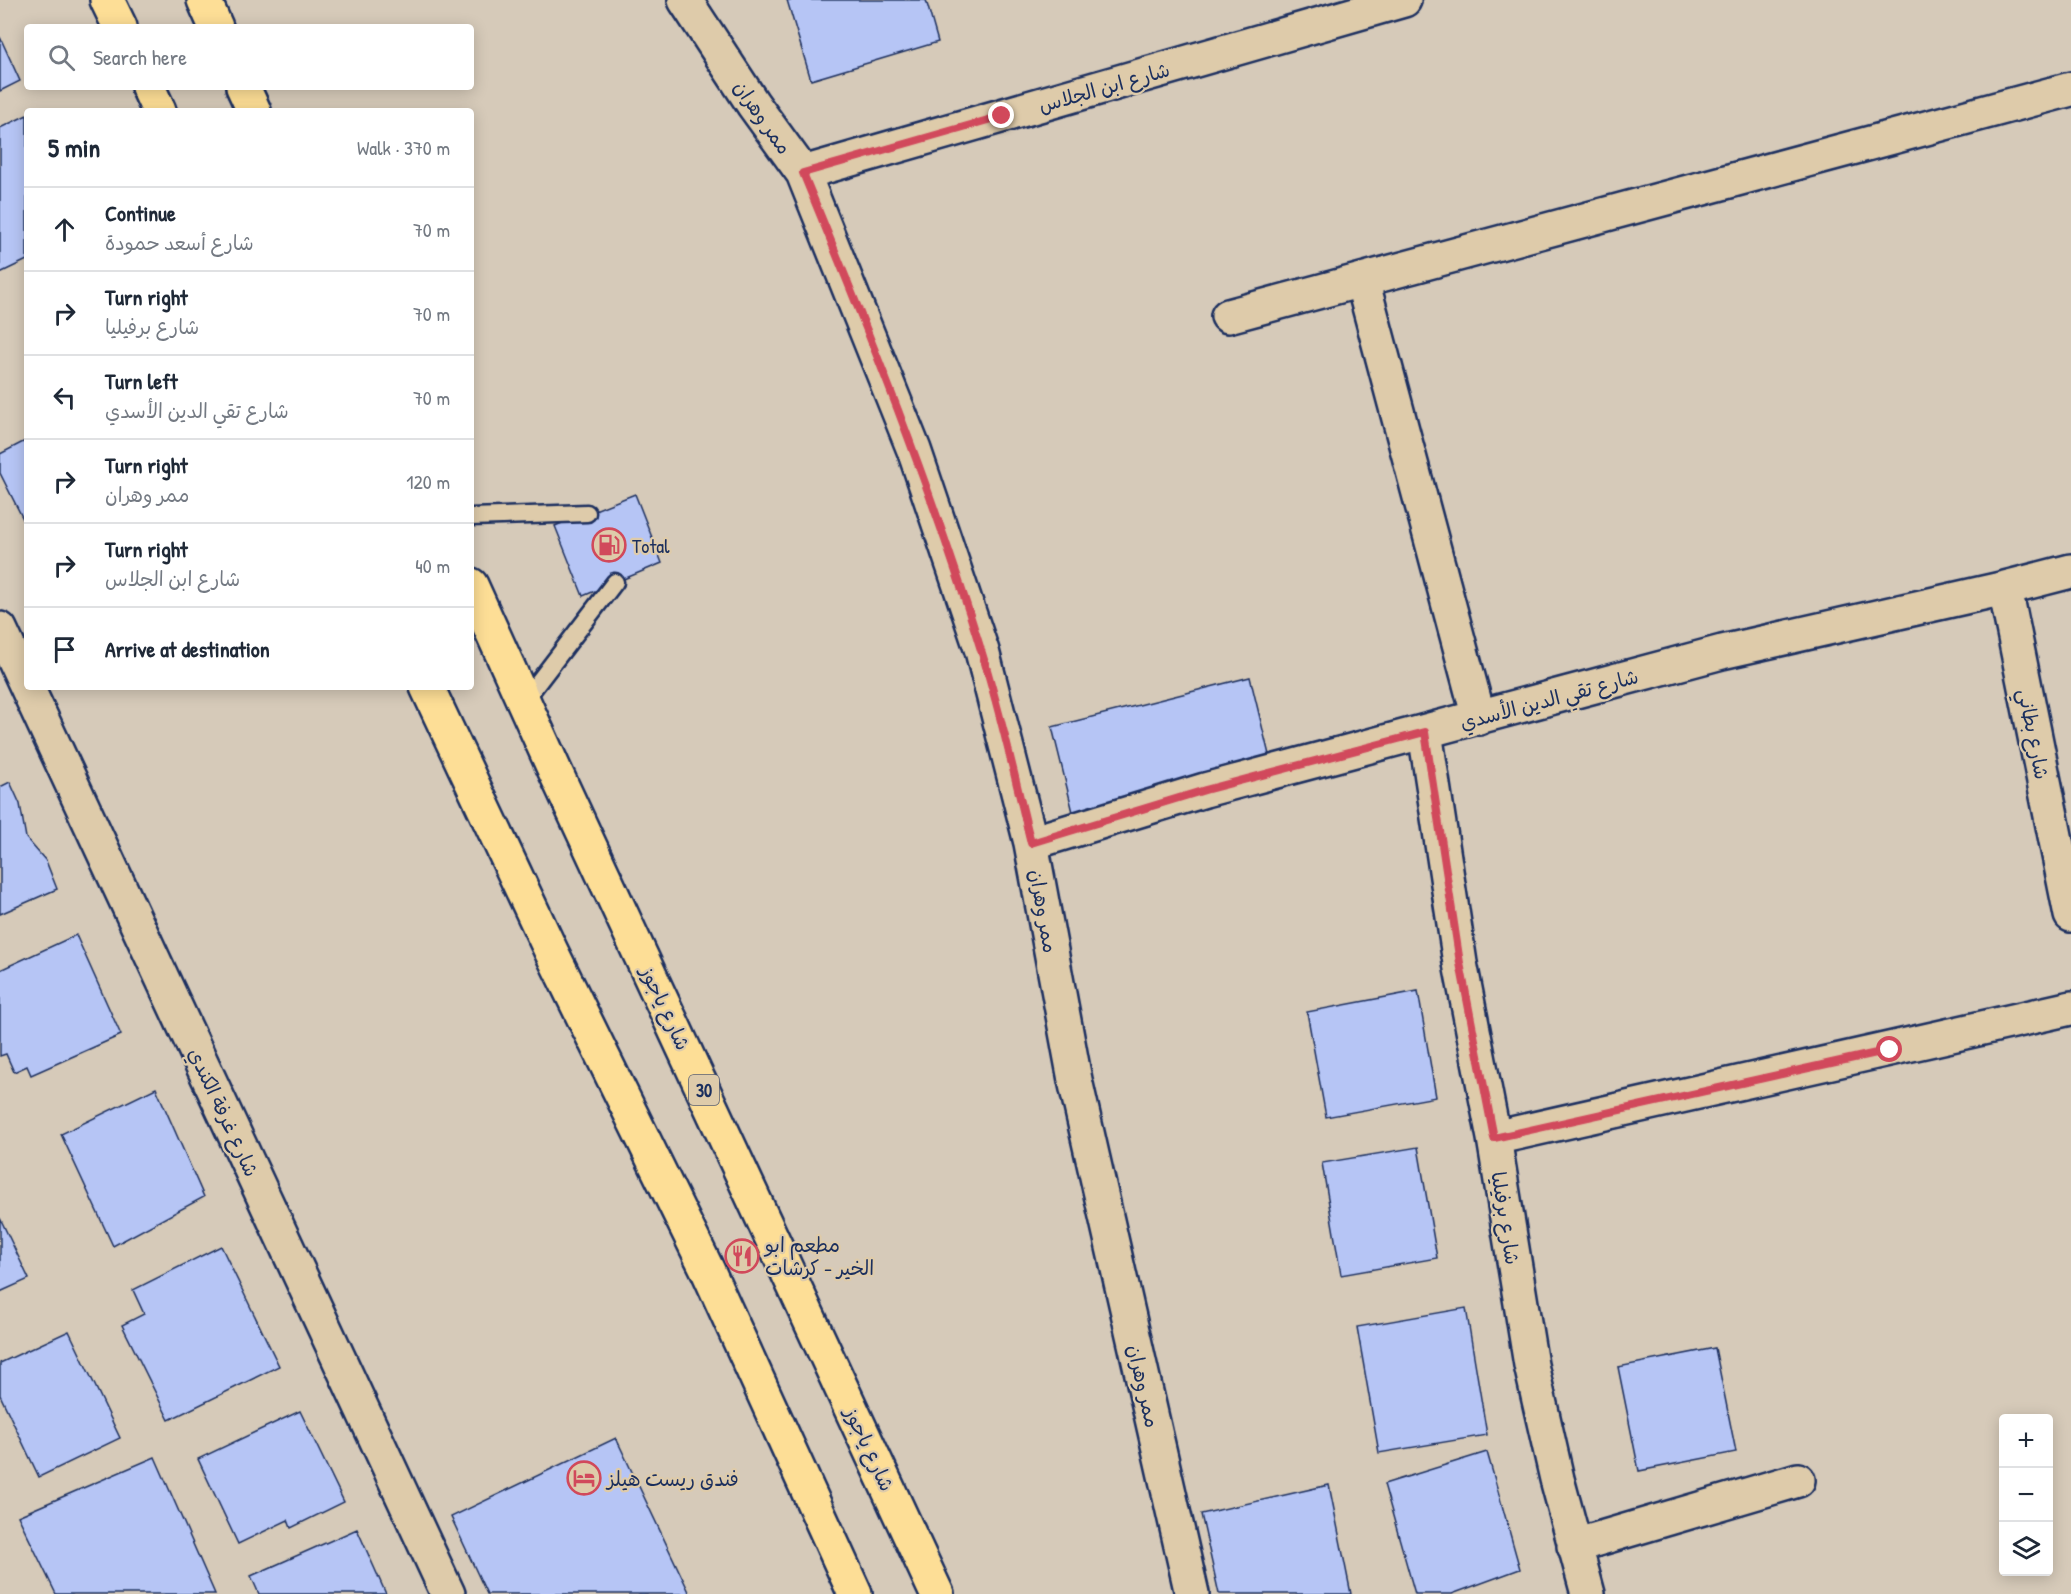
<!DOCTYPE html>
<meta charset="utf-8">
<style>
:root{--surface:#fff;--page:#f6f6f7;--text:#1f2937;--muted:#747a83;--line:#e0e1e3}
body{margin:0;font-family:"Patrick Hand","Playpen Sans Arabic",sans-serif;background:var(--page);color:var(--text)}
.controls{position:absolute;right:18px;bottom:18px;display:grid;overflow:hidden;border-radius:6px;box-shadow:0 3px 15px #0003}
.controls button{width:54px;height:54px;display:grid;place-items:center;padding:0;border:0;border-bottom:2px solid var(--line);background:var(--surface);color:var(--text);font:30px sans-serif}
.stop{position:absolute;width:18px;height:18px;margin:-14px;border:4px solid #d1495b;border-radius:50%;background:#fff}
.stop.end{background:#d1495b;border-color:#fff;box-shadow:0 2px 6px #0008}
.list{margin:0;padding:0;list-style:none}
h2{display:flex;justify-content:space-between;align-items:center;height:78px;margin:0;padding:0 24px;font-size:26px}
h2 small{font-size:20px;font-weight:400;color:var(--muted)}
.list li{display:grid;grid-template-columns:39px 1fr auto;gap:18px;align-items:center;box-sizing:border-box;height:84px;padding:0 24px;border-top:2px solid var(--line)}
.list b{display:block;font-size:22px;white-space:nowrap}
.list p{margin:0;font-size:20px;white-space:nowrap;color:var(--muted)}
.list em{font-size:20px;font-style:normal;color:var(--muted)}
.icon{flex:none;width:33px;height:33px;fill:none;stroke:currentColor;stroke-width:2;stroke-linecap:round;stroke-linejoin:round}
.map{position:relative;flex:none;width:2071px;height:1594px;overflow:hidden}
.search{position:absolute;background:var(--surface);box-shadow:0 3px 15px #0003;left:24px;top:24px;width:450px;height:66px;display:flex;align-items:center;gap:15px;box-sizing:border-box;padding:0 21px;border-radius:6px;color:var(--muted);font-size:22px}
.panel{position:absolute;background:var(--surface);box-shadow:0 3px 15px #0003;left:24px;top:108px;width:450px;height:582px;border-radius:6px}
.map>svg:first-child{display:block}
</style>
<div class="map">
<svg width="2071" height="1594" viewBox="0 0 2071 1594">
<rect width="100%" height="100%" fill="#d6cab9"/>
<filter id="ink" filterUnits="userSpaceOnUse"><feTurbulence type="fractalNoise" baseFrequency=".0167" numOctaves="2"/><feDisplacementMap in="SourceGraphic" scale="12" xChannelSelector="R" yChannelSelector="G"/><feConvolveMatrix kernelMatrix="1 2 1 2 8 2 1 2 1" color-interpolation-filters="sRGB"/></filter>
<g filter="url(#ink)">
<path fill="#b6c5f5" stroke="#1b2f5e" stroke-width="1.5" d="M787,0H926L938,42L811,80Z
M0,37L20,81L0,91Z
M27,115V260L0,273V128Z
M27,440V527L0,473V454Z
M635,494L662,563L583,596L555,526Z
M1250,677L1271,763L1073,812L1052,727Z
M10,782L20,804L26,838L46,861L57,889L0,914V787Z
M76,935L121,1035L31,1075L27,1066L14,1072L6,1054L0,1056V970Z
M1418,991L1436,1097L1326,1117L1307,1012Z
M156,1088L204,1197L113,1246L61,1134Z
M1418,1147L1437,1258L1341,1275L1322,1163Z
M0,1218L29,1279L0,1292Z
M221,1246L279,1366L169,1420L122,1325L144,1314L133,1290Z
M1466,1308L1487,1435L1379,1453L1357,1327Z
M69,1331L120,1438L39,1477L0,1395V1363Z
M1715,1348L1736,1452L1639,1471L1618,1367Z
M300,1411L344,1502L291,1528L288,1520L238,1544L198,1459Z
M616,1438L690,1594H487L451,1517Z
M1487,1452L1520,1569L1452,1594H1415L1384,1484Z
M155,1457L215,1594H56L18,1516Z
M1329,1485L1351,1594H1219L1201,1514Z
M357,1529L386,1594H259L251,1576Z"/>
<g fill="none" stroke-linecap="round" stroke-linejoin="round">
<g stroke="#1b2f5e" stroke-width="21">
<path id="lane" d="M471,517L587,513
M523,702L615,582"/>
</g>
<g stroke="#1b2f5e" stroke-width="38">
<path id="street" d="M685,0L753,104L803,173L914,450L982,651L1031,843L1075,1080L1192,1594
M803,173L1404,0
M1362,280L1479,718
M1228,316L2071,89
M2005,588L2071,915
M0,629L448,1594
M1425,732L1460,963L1494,1138L1531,1365L1557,1479L1588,1594
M1031,843L1205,790L1722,652L2005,588L2071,571
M1494,1138L2071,1008
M1574,1546L1798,1480"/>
</g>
<g stroke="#1b2f5e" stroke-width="38">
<path id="primary" d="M107,0L120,27
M204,0L216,27
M148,87L159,111
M243,87L254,111
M471,585L555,771L937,1594
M427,687L551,951L708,1271L855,1594"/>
</g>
<use href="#lane" stroke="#decbaa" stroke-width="16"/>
<use href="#street" stroke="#decbaa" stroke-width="33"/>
<use href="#primary" stroke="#fdde96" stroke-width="33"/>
</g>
</g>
<g fill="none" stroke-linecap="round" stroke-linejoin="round" filter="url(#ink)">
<path stroke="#d1495b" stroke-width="8" d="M1002,116L803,173C868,330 931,487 981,650C1001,713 1015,779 1031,843L1205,790L1425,732L1460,963L1494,1138L1890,1050"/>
</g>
<defs>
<g id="fuel-ring" transform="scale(1.725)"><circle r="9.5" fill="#decbaa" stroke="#d1495b" stroke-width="1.5"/><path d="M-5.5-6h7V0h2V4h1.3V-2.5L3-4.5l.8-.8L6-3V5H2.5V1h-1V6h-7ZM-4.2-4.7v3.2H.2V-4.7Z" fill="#d1495b"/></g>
<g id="restaurant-ring" transform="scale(1.725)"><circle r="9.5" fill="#decbaa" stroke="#d1495b" stroke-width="1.5"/><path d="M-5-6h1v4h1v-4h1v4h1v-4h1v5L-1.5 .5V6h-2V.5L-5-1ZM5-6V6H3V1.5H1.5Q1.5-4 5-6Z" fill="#d1495b"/></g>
<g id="hotel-ring" transform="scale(1.725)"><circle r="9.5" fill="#decbaa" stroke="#d1495b" stroke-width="1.5"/><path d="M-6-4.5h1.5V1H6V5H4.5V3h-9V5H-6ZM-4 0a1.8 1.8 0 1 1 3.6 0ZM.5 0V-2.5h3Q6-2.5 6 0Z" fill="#d1495b"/></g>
</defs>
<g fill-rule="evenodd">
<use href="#fuel-ring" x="609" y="545"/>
<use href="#restaurant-ring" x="742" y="1256"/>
<use href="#hotel-ring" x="584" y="1478"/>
</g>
<g text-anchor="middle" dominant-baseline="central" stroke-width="4.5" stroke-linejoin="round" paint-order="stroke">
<rect fill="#decbaa" stroke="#565e75" stroke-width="1.5" x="689" y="1075" width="30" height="30" rx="4.5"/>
<g font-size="18" font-weight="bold" fill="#1b2f5e">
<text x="704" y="1090">30</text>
</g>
<g font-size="20" fill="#1b2f5e" stroke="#decbaa">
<text transform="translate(1104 87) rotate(-16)">شارع ابن الجلاس</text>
<text transform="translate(763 117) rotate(55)">ممر وهران</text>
<text transform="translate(1549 699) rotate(-15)">شارع تقي الدين الأسدي</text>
<text transform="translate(2034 734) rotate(79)">شارع بطاني</text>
<text transform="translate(1044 911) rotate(80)">ممر وهران</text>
<text transform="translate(666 1008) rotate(65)">شارع ياجوز</text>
<text transform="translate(224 1112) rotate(65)">شارع غرفة الكندي</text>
<text transform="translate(1506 1218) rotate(81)">شارع برفيليا</text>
<text transform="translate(1144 1386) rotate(77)">ممر وهران</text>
<text transform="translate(870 1449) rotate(65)">شارع ياجوز</text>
</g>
<g font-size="20" fill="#1b2f5e" stroke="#decbaa" text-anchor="start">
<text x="632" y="545">Total</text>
<text x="765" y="1244">مطعم ابو<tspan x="765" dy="23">الخير - كرشات</tspan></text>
<text x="607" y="1478">فندق ريست هيلز</text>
</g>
</g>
</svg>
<div class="controls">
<button>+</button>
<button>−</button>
<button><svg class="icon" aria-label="layers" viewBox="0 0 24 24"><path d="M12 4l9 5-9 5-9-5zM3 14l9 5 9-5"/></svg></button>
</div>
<div class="stop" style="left:1890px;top:1050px"></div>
<div class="stop end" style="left:1002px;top:116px"></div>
<div class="search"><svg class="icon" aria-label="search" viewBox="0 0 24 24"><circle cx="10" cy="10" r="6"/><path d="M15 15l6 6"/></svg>Search here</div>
<section class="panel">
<h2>5 min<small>Walk · 370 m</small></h2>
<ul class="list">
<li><svg class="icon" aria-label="ahead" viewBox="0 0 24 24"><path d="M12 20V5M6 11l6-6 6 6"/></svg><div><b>Continue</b><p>شارع أسعد حمودة</p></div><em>70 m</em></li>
<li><svg class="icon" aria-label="right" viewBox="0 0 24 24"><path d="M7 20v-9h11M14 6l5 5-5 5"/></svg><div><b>Turn right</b><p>شارع برفيليا</p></div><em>70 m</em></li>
<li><svg class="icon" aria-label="left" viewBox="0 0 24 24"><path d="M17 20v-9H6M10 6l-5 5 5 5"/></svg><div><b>Turn left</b><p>شارع تقي الدين الأسدي</p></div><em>70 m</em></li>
<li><svg class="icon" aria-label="right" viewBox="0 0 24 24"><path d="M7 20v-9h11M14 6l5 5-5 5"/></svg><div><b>Turn right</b><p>ممر وهران</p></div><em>120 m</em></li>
<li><svg class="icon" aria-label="right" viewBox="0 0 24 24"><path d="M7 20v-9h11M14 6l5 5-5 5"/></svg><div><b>Turn right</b><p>شارع ابن الجلاس</p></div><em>40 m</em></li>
<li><svg class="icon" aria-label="arrive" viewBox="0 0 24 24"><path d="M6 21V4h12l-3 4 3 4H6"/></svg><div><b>Arrive at destination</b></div></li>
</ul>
</section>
</div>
